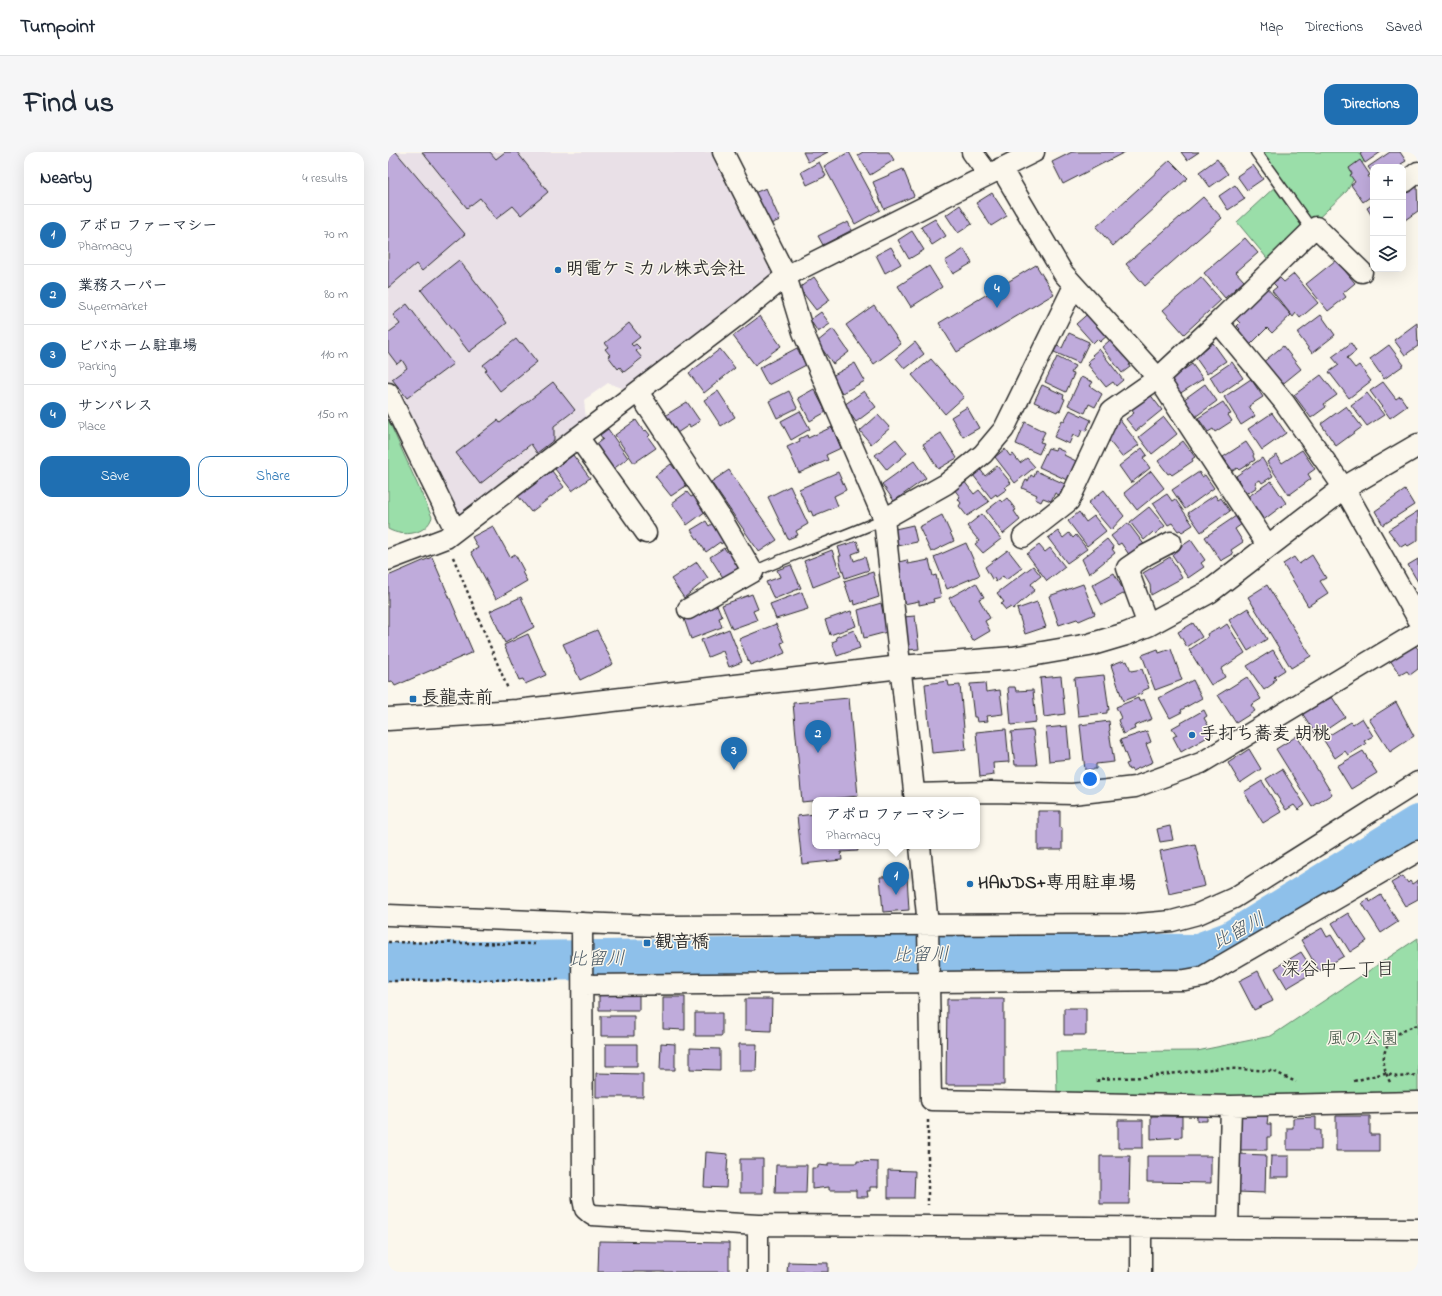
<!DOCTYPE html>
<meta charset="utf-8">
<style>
:root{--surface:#fff;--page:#f6f6f7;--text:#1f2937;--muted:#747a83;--line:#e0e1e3;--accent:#1f6fb2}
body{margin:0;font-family:"Indie Flower","Klee One",sans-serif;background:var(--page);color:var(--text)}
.controls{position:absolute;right:12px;top:12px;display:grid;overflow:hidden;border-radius:8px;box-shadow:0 4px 16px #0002}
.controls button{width:36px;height:36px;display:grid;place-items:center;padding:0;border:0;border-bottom:1px solid var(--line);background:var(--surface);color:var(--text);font:20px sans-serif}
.you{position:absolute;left:702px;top:627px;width:14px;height:14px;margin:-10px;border:3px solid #fff;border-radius:50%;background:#1a73e8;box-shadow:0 0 0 6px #1a73e833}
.badge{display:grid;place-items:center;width:26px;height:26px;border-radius:50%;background:var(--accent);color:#fff;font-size:13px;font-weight:700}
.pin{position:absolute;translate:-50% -33px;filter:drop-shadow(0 1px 2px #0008)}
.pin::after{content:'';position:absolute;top:21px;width:14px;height:12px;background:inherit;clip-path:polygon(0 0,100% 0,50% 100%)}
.popup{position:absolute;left:424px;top:645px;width:168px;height:52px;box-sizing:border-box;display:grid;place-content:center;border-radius:8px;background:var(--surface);filter:drop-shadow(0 1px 3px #0005);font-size:13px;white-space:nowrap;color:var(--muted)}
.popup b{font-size:15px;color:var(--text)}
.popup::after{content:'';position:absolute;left:50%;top:100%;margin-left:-8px;border:8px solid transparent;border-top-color:var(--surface)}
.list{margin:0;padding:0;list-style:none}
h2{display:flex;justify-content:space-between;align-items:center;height:52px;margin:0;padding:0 16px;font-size:17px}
h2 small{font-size:13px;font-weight:400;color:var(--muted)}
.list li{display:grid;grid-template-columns:26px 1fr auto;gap:12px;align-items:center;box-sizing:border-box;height:60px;padding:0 16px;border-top:1px solid var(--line)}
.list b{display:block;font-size:15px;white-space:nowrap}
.list p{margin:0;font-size:13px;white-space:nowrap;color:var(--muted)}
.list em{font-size:13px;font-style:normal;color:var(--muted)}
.actions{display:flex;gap:8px;padding:12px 16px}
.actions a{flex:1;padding:9px 0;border:1px solid var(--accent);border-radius:12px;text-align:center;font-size:14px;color:var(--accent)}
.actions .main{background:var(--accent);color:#fff}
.icon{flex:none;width:22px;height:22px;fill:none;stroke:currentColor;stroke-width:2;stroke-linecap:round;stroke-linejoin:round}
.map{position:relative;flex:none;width:1030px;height:1120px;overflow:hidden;border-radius:12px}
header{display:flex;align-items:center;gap:24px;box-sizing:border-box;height:56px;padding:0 20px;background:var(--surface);border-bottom:1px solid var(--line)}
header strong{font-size:19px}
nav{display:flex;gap:22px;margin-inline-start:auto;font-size:14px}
.intro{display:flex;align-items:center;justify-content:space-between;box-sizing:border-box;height:96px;padding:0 24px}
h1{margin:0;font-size:28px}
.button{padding:10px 18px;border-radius:12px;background:var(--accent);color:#fff;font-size:14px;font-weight:700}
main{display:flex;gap:24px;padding:0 24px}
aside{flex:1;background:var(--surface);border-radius:12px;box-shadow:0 4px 16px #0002}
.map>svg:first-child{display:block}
</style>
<header>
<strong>Turnpoint</strong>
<nav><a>Map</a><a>Directions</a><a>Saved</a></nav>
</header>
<div class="intro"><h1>Find us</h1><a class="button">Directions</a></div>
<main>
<aside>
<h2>Nearby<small>4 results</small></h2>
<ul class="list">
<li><span class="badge">1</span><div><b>アポロ ファーマシー</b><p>Pharmacy</p></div><em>70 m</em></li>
<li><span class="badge">2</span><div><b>業務スーパー</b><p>Supermarket</p></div><em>80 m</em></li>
<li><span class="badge">3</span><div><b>ビバホーム駐車場</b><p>Parking</p></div><em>110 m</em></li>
<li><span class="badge">4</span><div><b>サンパレス</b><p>Place</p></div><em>150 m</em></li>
</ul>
<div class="actions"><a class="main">Save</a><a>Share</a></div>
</aside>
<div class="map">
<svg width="1030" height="1120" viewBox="0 0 1030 1120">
<rect width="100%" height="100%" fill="#fbf7ec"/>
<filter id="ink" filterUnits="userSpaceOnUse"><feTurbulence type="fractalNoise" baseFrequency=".025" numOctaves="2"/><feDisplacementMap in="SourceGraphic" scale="8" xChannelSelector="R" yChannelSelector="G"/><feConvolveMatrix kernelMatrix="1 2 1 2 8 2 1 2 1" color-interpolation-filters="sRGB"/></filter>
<g filter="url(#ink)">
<path fill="#e9e0e7" d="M0,0H328L390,119L237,237L220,231L196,248L198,268L70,363L0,228Z"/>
<path fill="#9adea9" stroke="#62846a" d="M871,0H977L979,3L959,39L883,111L849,70L890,32Z
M0,267L44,365C39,382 16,386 0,377Z
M1030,786V942L825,945L669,940L668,900L809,899L883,884Z"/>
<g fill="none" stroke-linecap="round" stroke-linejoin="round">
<path stroke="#8ec0ea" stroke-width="40" d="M0,810L216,808L658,801L808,802L843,789L1030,673"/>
</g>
<path fill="#bfabdb" stroke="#2b2b2b" d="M0,0H8L77,82L34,119L28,112L0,136Z
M34,0H102L108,7L117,0H129L160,40L133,63L125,54L108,67L92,46L79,56Z
M415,0H440L420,10Z
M461,0L492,58L467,72L436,14Z
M475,0H501L506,8L482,23L470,3Z
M684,0H737L675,32L664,10Z
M793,0H811L799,8Z
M975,0H993L977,11L972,2Z
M1002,0H1012L1018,9L1013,12L1015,15H985V22L980,15Z
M829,7L840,22L822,35L811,20Z
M782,8L800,26L725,94L708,75Z
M972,8L982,23L980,24L985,31V43L975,50L963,33L967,30L962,23L964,22L961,16Z
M431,10L438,24L419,33L413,20Z
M865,13L875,27L859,38L849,24Z
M515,17L526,44L496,57L485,30Z
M847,33L857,47L840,58L831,44Z
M1029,33L1030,59L1017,68L1015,64V42Z
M378,36L392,68L380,73L366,41Z
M604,41L619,64L603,74L588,51Z
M815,45L834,66L757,134L738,112Z
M985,52V66L979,56Z
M572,53L584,72L570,81L558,63Z
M547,67L558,84L544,93L533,75Z
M460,70L464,78L435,93L430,84L456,71L457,72Z
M524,79L536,98L521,107L510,88Z
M857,86L870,101L848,120L856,129L837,146L816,121Z
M503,95L513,112L497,121L488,103Z
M576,97L584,111L565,122L557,109Z
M71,108L119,171L81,200L33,138Z
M948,108L967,131L955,141L958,145L940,159L918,132Z
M648,113L666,142L569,200L551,171Z
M541,114L554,135L523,155L510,134Z
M906,122L930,151L912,166L908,161L905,165L884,139L889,135L885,131L892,126L896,130Z
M426,125L442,148L428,158L411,136Z
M813,125L833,148L796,182L775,158Z
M878,135L903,163L884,181L879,176L862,193L849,180L852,177L849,174L852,171L847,166Z
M19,152L65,212L19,246L4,227L19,216L14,208L9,212L0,200V181L12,172L5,163Z
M486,153L513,192L486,212L458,173Z
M704,158L721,182L712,190L709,187L705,191L688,172Z
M433,160L442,172L430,180L422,168Z
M933,163L947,183L924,201L909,181Z
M372,164L393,194L367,213L345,184Z
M241,171L252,185L243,192L245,194L248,192L252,196L248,199L254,206L236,220L232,215L230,217L220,204L222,203L217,197L220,195L217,191Z
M1029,171L1030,194L1017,203L1006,188Z
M445,177L461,200L445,212L429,190Z
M681,181L701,190L691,211L666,200L669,194L674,196Z
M728,183L749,206L741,213L742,215L734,221L714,195Z
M128,187L132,192L134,191L149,210L112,239L97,219L99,218L95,213Z
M527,190L536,202L517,217L508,206Z
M825,191L838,209L819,222L807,205Z
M963,191L968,199L959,206L967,216L971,213L983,229L961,246L941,220L951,213L944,205Z
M1001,193L1016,213L996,227L982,207Z
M895,194L913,217L892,234L874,211Z
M409,196L418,213L380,233L371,216Z
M332,197L347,216L316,241L301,221Z
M711,197L735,228L728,234L725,230L718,235L700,213L702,212L700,209L706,205L704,203Z
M669,205L687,214L683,221L686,222L678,240L657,230Z
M543,207L576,245L557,262L524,223Z
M844,210L855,226L832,242L822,225Z
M467,211L477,229L454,241L444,224Z
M804,212L815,227L791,242L781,228Z
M933,223L949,243L936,252L938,255L923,266L906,243Z
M693,225L705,230L702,234L714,242L707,255L701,252L697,261L680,253Z
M863,227L875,245L861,254L867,264L853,273L836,245Z
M165,230L187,258L166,274V288L149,301L143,292L92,332L68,301L110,268L112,271Z
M995,230L1008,247L1012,244L1019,254L1002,266L982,239Z
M817,232L829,249L807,265L795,248Z
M654,233L676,243L675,246L677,247L672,259L670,258L669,260L646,250Z
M426,237L438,260L422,269L410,246Z
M330,239L347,265L333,274L316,248Z
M401,239L409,256L389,266L381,249Z
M476,239L488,255L468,270L456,253Z
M761,241L774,258L748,279L738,267L746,261L742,256Z
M979,241L996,263L979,274L963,253Z
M299,250L312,269L302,275L301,273L289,281L278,263Z
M835,250L843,262L840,263L844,269L827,280L825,277L820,280L810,266Z
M958,254L974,275L948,294L933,272Z
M579,255L591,276L575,285L563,265Z
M682,258L703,268L698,279L694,278L691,286L685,283L681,292L666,285L674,268L676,269Z
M412,259L422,277L403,288L393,269Z
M884,261L898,281L874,298L860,277Z
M490,263L502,276L483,292L472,279Z
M776,265L789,282L764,302L751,285Z
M731,267L751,293L734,305L718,285L726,271Z
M248,268L256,280L258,278L262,283L260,285L268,296L246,311L227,283Z
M637,270L657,280L652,290L656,291L651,302L628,292Z
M444,275L453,296L438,303L440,308L411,321L399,295L412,289L411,287L419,283L420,286Z
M220,277L240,306L224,318L207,293L215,287L212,283Z
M553,281L569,306L550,317L535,292Z
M508,287L519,301L499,318L487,303Z
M795,289L807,305L804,307L805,309L784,323L782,321L780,322L770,309Z
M858,290L866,302L865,304L867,308L851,318L849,316L845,319L835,305Z
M660,296L667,298L668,296L677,300L676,303L688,309L679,328L651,315Z
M754,296L759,303L755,306L762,316L743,331L731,314Z
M617,297L622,304L625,302L632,311L639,306L647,315L627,331L607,305Z
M914,298L927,317L920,322L923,327L901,343L879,310L889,303L894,311Z
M185,303L202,326L184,339L167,317Z
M874,306L885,324L874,331L872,328L867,331L869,335L860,341L857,338L856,339L848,324Z
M526,309L538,326L506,349L494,332Z
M283,312L287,317L290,314L300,329L296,331L298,334L283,344L267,324Z
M609,314L623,331L617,335L619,337L609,344L608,342L603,346L585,323L592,317L597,324Z
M341,318L389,388L371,400L323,330Z
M164,319L176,335L143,360L130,344Z
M648,319L677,332L671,343L667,341L663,349L655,346L653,350L647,347L649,343L634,336L638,328L640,329L643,323L646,325Z
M763,319L776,336L749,358L736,341Z
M450,320L458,338L446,344L450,354L425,364L423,359L421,360L411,337Z
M811,320L814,325L817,323L826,336L797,357L784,338Z
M576,329L586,342L591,338L601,350L579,364L571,354L573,351L570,347L572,345L566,337Z
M883,329L898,351L874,369L858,346Z
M402,334L420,372L408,379L410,383L400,387L380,345Z
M716,338L736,364L723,378L700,351Z
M1017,338L1026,353L995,373L987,359Z
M299,340L303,345L307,343L318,359L299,373L284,351Z
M779,342L784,349L787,347L805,373L794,380L792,378L790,379L784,371L780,373L765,351Z
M827,343L830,348L833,346L842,359L813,380L800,361Z
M619,346L628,358L626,359L632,368L615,382L598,359L612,348L614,350Z
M761,355L777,374L767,382L765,380L756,388L742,370Z
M1030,359V388L1020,394L1018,392L1013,395L1000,378Z
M691,360L698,370L706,364L718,379L699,394L680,369Z
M594,362L613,387L595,401L587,392L591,389L579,374Z
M554,363L566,389L543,400L531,375Z
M848,364L854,372L847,377L855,390L843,398L845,402L833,409L817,385Z
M318,369L321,374L325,371L337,389L333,392L332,390L318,400L303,378Z
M740,371L758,395L742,404L733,391L730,393L723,384Z
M525,373L529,390L510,394L507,377Z
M105,374L122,405L127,402L136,419L134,420L139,429L108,447L83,400L90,396L84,385Z
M670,379L675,386L681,381L685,386L688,383L699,397L679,411L660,386Z
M719,387L726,396L724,397L727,401L701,422L694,407Z
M803,388L817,408L813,411L816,415L800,426L783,401Z
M469,389L472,399L464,402L466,409L477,405L481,418L457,426L452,410L451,404H453L450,395Z
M578,391L592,423L559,437L546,405Z
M651,393L657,400L662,396L677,415L659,429L639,402Z
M336,396L340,401L344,398L353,412L349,415L351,417L336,427L322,405Z
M444,398L453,424L425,435L416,409Z
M620,398L634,416L618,428L615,424L608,430L606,426L604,427L597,415Z
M924,403L938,426L932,429L940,441L920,454L895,412L906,405L911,412Z
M44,405L85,500L7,534L4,529L0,530V424Z
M782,405L794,426L763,443L762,433L755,421Z
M1030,407V430L1020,413Z
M519,408L520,412L541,408L545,424L548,423L553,445L545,447L546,450L531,453V449L516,452L507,411Z
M309,410L320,426L296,446L283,427Z
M403,413L413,436L386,447L378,430L392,425L389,418Z
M645,414L653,424L643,432L647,438L625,457L623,455L618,458L613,452L616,450L609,441Z
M485,420L491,445L467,453L466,448L463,450L456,429Z
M726,421L737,441L714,453L704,433Z
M588,431L596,445L591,447L602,466L597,469L602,479L585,489L561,446Z
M695,432L707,462L691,469L689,467L671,473L661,444Z
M879,433L923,504L903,516L860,445Z
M414,440L420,457L388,467L382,452Z
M364,442L370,457L365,459L369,468L344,477L334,453Z
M133,445L146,475L117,491L102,459Z
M649,450L658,475L637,482L629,457Z
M493,451L499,480L476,486L470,458Z
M329,453L334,465L331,466L334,475L303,487L296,467Z
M860,456L879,487L860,499L841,468Z
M463,459L468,474L442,483L437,468Z
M527,464L531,497L519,498L515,465Z
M805,471L814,485L799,495L790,480Z
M388,472L396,490L393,491L397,501L371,512L370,510L362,513L351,487Z
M839,472L857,501L833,517L837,525L823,533L801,498L820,485L819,482L831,475L832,477Z
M341,477L354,510L341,515L335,499L320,505L313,488Z
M209,478L225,512L192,528L175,492Z
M466,478L472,496L449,504L444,490L449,488L448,485Z
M140,482L158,523L137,532L135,527L131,528L116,493Z
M1026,492L1030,497V517L1022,523L1019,519L1012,523L1002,508Z
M770,497L771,501L783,497L794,528L767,538L754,503Z
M885,498L897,518L886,525L888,527L885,529L886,531L876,538L859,514Z
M736,508L737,510L739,509L743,519L754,517L761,536L754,539L755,541L735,549L723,513Z
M716,523L721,558H719V561L690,564L686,526Z
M673,524L677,562L656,565L652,526Z
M859,525L873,547L863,553L867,559L848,571L830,543Z
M805,528L814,546L793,558L794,560L782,566L771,546Z
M560,529L561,534L572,533L578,598L544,601L537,532Z
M597,531L598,540L612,538L615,562L599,564L600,569L589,570L588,565H586L582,532Z
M620,535H627L628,539L645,538L648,570L623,573Z
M944,545L957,565L929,584L914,561Z
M461,546L470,644L414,650L405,551Z
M750,546L751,549L756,547L764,567L746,574L747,577L735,582L730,568L733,566L728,555Z
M1008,550L1026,584L1002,600L981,567Z
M816,558L819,564L816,566L825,582L793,600L785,585L789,583L784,576Z
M974,566L985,584L976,589L978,592L960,603L957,599L947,606L935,587L963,570L965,572Z
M721,569L722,578L721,579L726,610L708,612V617L697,618L692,573Z
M679,574L682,607L661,609L658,576Z
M618,577L621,610L605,611L606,623L592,625L588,580Z
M645,578L649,613H627L623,580Z
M759,579L763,590L758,592L765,610L744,619L743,617L741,618L738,612L741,611L732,588Z
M909,584L944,642L924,655L888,597Z
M861,597L873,617L852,631L840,611Z
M975,599L989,621L963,637L949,614Z
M894,617L917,653L910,658L906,653L898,658L878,627Z
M874,629L893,660L875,671L856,640Z
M650,659H672V676H674V698H650Z
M427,662V694H469L470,699L453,700L454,708L414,712L409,664Z
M782,674L785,688L772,690L769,677Z
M807,692L817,734L781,742L772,699Z
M519,724L521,758L495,760L492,725Z
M1015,724L1020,731L1022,729L1024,732L1030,728V747L1017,754L1003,731Z
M993,743L1010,770L993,781L974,751L981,747L982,750Z
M960,761L979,789L962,800L944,771Z
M934,776L939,785L943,783L956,804L931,819L913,788Z
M913,800L926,820L899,836L887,816Z
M870,819L885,849L866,858L851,829Z
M211,839H251V858H211Z
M275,845H297V878L275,877Z
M357,847H384L383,879L357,878Z
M559,847H616V933H558Z
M676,856H698V883H676Z
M307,861H334V884H307Z
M213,864H246V884H213Z
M273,891L287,892V918H272Z
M218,892H249V914H218Z
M351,892H369L368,919H351Z
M302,896L332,897V918L302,917Z
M208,921L255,922V945H208Z
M809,961H819V969H809Z
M853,963L880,964L879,972H883V985H879V998H848L849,968L853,967Z
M763,964H794V985L763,987Z
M948,964H982V983H991V999H948Z
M928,965V978H933V998H899V976H905V966Z
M730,968H755V996H730Z
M318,1000L340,1002L338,1036L316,1035Z
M850,1002L878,1003L877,1041L849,1040Z
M712,1004H742L741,1052H712Z
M759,1004H823V1031L759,1030Z
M883,1004H901V1025H882Z
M352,1007H375V1041H352Z
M469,1009L490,1010V1035H482V1039H479L480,1045H468V1038H441V1035L424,1037V1016H430V1013L440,1014V1011H469Z
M388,1013H419L418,1041H387Z
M500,1018L527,1019L526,1046H500Z
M211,1089L341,1091V1120H210Z
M400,1110L440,1111V1120H399Z"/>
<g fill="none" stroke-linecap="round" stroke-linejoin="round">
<g stroke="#2b2b2b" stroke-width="13">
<path id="lane" d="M868,0L924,78
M365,420C408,401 453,386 496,367"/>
</g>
<g stroke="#2b2b2b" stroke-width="23">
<path id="street" d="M335,0L398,124L415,180L496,367L527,648
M584,0L600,22
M613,16L675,121L770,226L874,385L879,396
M1017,30L1030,20
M830,170L896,250L956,336L1030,467
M250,240L335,369L365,420L300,457
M0,241L67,378
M190,285L258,381
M496,367L558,332L595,302L616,277L686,134
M635,385L681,349L723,259L770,226L830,170L924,78L928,75L974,120
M0,408L58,386L354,160L398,124L646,0
M760,473L739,416L758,403L783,390
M526,642L603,640L684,642L747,635L813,611L1030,480
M532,694L540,773L543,948L843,954L1030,950
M0,763L266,774L749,772L784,769L810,762L846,746L1030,630
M194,771L195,1047L197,1057L204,1063L370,1073L1030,1077
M195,833L797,828L814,825L829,816L1030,699
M370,1073V1120
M840,1075L843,954
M753,1120V1075"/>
</g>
<g stroke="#2b2b2b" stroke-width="25">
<path id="secondary" d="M0,567L129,559L513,515L625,506L701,493L738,482L760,473L821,440L956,336L1030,293"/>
</g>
<path stroke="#2b2b2b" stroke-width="2.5" stroke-dasharray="3 3" stroke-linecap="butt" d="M65,405L120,537
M0,790L149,792
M0,829L173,827
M966,929L997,921L1009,925L1030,923
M710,930V927L755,925L833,916L885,919L908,930
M1002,930C987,902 1000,881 1030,873
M540,968V1053"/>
<use href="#lane" stroke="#fbf7ec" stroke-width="10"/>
<use href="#street" stroke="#fbf7ec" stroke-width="20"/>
<use href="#secondary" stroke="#fbf7ec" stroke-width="22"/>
</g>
</g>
<g fill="#1f6fb2" stroke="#fbf7ec" stroke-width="1.5">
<circle cx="170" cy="118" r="4"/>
<rect x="21" y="543" width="8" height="8" rx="2"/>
<circle cx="804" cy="583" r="4"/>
<circle cx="582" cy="732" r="4"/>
<rect x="255" y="787" width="8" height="8" rx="2"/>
</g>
<g text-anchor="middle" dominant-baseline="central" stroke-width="3" stroke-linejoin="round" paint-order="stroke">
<g font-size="18" font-weight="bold" fill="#2b2b2b" stroke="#fbf7ec" text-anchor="start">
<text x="178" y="118">明電ケミカル株式会社</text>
<text x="33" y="547">長龍寺前</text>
<text x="812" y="583">手打ち蕎麦 胡桃</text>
<text x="590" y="732">HANDS+専用駐車場</text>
<text x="267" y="791">観音橋</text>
</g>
<g font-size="18" fill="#47584a" stroke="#fbf7ec">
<text x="975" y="888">風の公園</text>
</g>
<g font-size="19" font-style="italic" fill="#495864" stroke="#fbf7ec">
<text transform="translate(851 780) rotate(-28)">比留川</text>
<text transform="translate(533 804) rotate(-1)">比留川</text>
<text transform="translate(209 808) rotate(-1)">比留川</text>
</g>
<g font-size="19" fill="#2b2b2b" stroke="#fbf7ec">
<text x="950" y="818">深谷中一丁目</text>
</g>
</g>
</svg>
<div class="controls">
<button>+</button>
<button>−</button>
<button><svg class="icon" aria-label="layers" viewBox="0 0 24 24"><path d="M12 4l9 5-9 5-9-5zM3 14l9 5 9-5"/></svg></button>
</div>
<div class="you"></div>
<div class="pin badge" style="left:508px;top:743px">1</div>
<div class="popup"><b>アポロ ファーマシー</b>Pharmacy</div>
<div class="pin badge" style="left:430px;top:601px">2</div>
<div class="pin badge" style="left:346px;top:618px">3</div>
<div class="pin badge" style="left:609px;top:156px">4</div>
</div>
</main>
